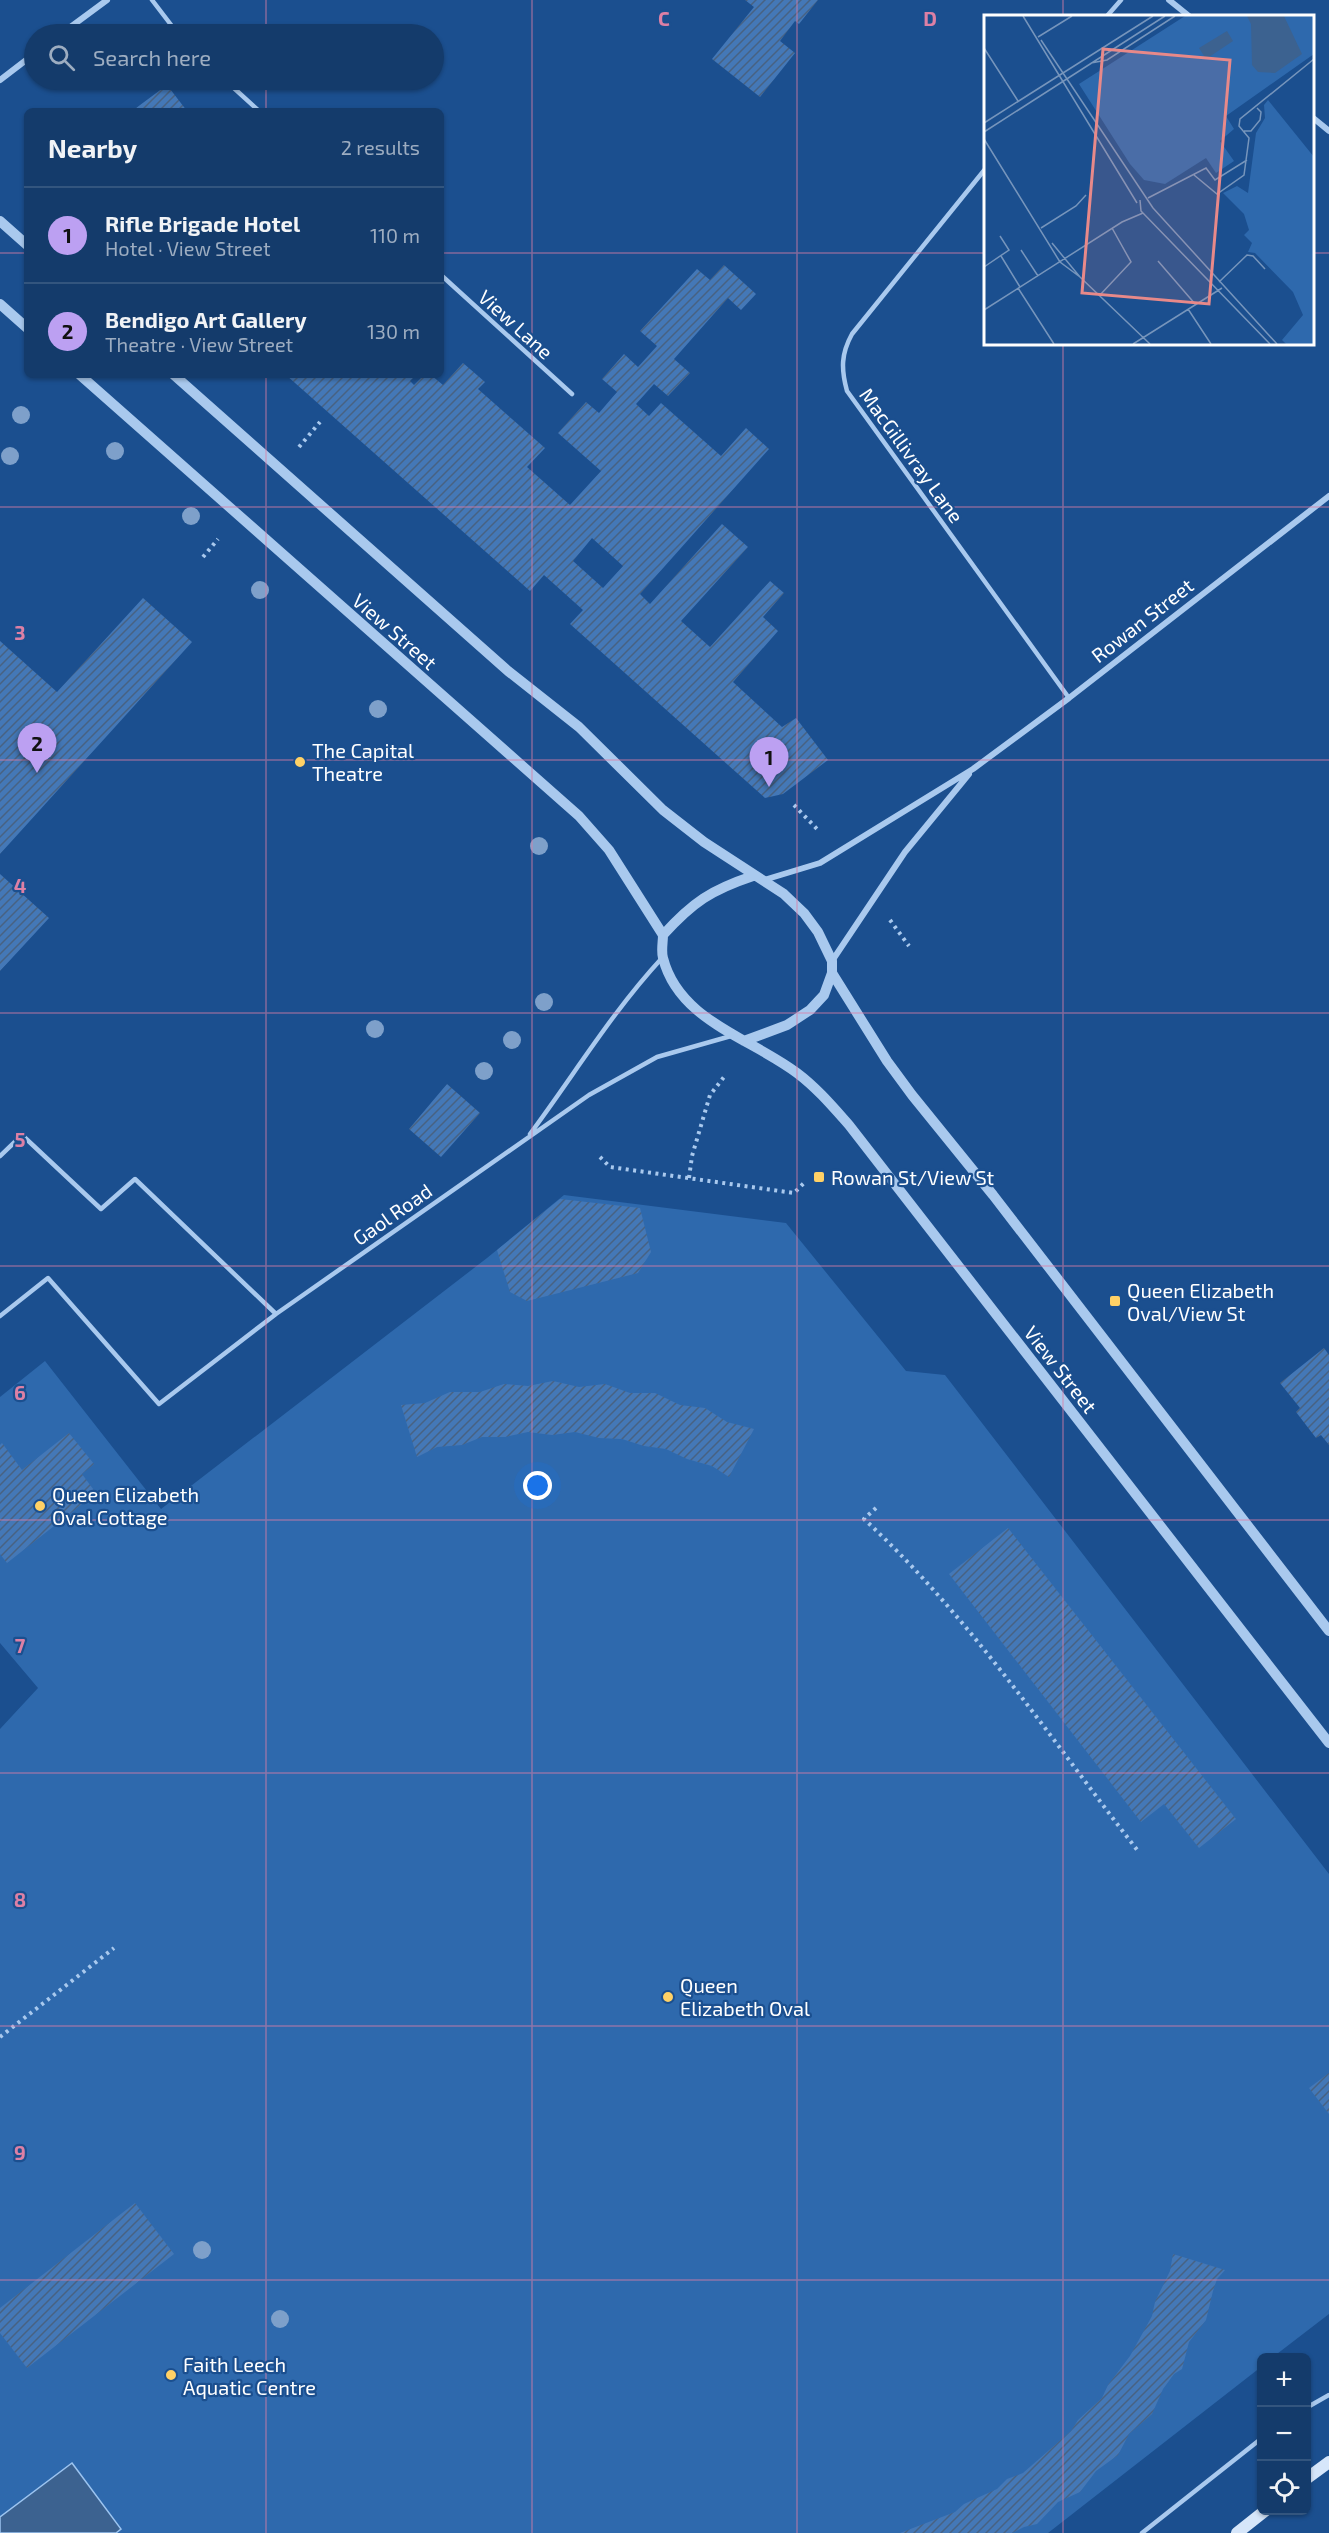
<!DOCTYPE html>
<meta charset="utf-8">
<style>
:root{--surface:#143b6b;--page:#1d4271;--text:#f1f3f6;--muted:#9dadc1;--line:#33557e;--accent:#bca0f2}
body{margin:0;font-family:"Exo 2",sans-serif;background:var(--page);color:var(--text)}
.controls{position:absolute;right:18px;bottom:18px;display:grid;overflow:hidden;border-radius:9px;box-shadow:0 2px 4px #0004}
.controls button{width:54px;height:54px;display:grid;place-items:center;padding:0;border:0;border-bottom:2px solid var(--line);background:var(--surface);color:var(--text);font:30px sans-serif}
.you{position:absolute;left:538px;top:1486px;width:21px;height:21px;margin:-15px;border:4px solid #fff;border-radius:50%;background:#1a73e8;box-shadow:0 0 0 9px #1a73e833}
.badge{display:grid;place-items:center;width:39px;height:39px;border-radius:50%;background:var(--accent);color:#111;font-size:20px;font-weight:700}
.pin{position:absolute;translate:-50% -50px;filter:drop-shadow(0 2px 3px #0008)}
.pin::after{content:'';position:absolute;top:32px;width:21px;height:18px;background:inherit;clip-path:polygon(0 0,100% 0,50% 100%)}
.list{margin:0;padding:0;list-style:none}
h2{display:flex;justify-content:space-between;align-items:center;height:78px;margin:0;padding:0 24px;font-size:26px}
h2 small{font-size:20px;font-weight:400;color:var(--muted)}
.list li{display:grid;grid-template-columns:39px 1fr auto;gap:18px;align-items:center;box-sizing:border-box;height:96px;padding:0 24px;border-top:2px solid var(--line)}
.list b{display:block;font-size:22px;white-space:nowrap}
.list p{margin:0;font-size:20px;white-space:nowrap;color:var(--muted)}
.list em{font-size:20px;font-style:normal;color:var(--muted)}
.icon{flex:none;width:33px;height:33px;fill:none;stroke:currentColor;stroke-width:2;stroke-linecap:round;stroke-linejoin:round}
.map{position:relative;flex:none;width:1329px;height:2533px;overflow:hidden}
.search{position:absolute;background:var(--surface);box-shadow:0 2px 4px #0004;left:24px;top:24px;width:420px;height:66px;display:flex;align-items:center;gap:15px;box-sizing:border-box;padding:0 21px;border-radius:33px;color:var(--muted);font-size:22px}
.panel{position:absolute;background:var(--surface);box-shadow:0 2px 4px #0004;left:24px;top:108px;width:420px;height:270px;border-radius:9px}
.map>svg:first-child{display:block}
</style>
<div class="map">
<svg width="1329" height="2533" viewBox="0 0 1329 2533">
<defs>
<pattern id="building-hatch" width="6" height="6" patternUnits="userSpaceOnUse" patternTransform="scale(1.5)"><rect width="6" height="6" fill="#4478b7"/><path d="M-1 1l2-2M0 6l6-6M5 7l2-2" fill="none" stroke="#486282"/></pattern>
</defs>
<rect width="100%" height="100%" fill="#1b4f8f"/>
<path fill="#2e69ad" d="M564,1195L786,1223L906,1371L945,1375L1329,1874V2314L1273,2357L1262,2358L1261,2367L1048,2533H0V1729L38,1688L0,1643V1397L45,1361L161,1509L487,1258Z"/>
<path fill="#3c6290" stroke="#9cc4f0" stroke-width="1.5" d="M72,2463L121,2529L116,2533H0V2517Z"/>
<path fill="url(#building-hatch)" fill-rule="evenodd" d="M745,0H818L799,24L795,21L780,41L795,53L760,97L712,59L754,7Z
M167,85L187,111H132Z
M724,265L756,294L741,310L728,298L674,359L690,373L668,396L654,384L636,404L649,416L661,403L721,456L746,428L769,449L640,594L650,604L722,524L748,547L681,621L710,647L770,581L784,593L763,617L778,631L733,682L782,727L796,718L828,760L783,794L765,798L570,624L583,610L544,575L530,591L286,375H416L410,381L414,385L424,375H431L443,385L463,363L485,382L478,389L545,448L527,467L570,505L601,471L558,433L586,402L599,413L617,392L602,379L624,354L638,367L657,346L640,331L697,269L710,280ZM592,538L623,566L603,588L573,561Z
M143,598L192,642L0,854V641L57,692Z
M0,874L49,918L0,971Z
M447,1084L480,1113L441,1157L409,1129Z
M560,1199L640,1208L651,1252L638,1273L527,1301L510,1292L497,1250Z
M1324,1348L1329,1355V1445L1321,1435L1316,1438L1296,1412L1300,1408L1280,1383Z
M553,1381L579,1387L605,1384L630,1393H655L680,1405L705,1408L727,1422L754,1429L729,1477L712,1466L687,1459L666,1449L644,1446L622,1439L599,1438L575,1432L552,1435L528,1432L505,1437H482L462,1445L437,1447L417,1457L401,1405L425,1403L450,1392H480L504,1384L528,1386Z
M69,1433L94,1464L82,1474L96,1493L7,1563L0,1554V1445L2,1443L22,1470Z
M1008,1528L1236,1819L1199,1848L1164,1804L1141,1822L949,1574Z
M1329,2073V2114L1309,2088Z
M135,2203L174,2254L27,2368L0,2333V2308Z
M1173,2254L1225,2270L1217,2279L1213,2291L1206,2320L1189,2342L1182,2369L1174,2374L1163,2389L1152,2414L1129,2434L1118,2455L1096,2471L1080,2492L1058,2502L1037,2524L1024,2527L1012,2533H900L955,2512L964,2504L997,2489L1007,2479L1023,2473L1071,2431L1078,2420L1102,2398L1108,2385L1130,2356L1152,2316L1155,2302L1170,2271Z"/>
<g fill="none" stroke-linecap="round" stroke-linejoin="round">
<path stroke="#a9c9ee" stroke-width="4" stroke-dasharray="3 4.5" stroke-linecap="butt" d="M299,447L320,422
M203,557L218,539
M794,805L817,829
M890,920L909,946
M600,1157L610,1167L794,1193L805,1182
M689,1178L692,1156L710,1095L724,1077
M876,1508L864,1519C970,1617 1050,1738 1138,1851
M0,2037L114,1948"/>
<path stroke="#a9c9ee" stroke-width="4.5" d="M152,0L178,34
M1107,16L1121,0
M225,80L259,111
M986,168L852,334C841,354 841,369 847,391L1069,698
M441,275L572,394
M530,1134C574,1075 612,1012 662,958
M0,1156L22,1135L101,1209L135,1179L276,1314
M0,1316L48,1278L159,1404L276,1314L589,1095L657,1057L731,1036
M1306,2408L1329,2395
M1142,2533L1262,2438"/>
<path stroke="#a9c9ee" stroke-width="6" d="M1169,0L1189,16
M61,34L107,0
M0,80L34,54
M1312,117L1329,131
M764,880L820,863L973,769L1069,698L1329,496
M832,961L905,852L969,774"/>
<path stroke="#a9c9ee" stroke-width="10" d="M0,221L27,245
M0,304L27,328
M80,375L579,816L609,850L663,935
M174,375L508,671L579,727L663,810L704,842L784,894L804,913L818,932L832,961V973L824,995L810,1010L787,1025L744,1041
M753,876C711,890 693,902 663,935C663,942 661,951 663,958C679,1021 751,1038 797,1073C817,1088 833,1107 849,1125L1329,1743
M832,973L887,1061L912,1095L993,1195L1329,1631"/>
<path stroke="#d6e6fa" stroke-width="12" d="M1306,2479L1329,2462
M1237,2533L1266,2510"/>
</g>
<g fill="#7ea0ca">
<circle cx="21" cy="415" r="9"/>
<circle cx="115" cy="451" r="9"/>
<circle cx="10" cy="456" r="9"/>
<circle cx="191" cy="516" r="9"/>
<circle cx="260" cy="590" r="9"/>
<circle cx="378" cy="709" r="9"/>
<circle cx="539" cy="846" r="9"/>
<circle cx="544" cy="1002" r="9"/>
<circle cx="375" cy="1029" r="9"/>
<circle cx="512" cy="1040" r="9"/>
<circle cx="484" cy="1071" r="9"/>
<circle cx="202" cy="2250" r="9"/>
<circle cx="280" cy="2319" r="9"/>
</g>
<path fill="none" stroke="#dd80a5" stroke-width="1.5" stroke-opacity="0.55" d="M266,0V34M532,0V2533M797,0V2533M1063,0V16M266,80V111M0,253H27M441,253H986M1312,253H1329M1063,344V2533M266,375V2533M0,507H1329M0,760H1329M0,1013H1329M0,1266H1329M0,1520H1329M0,1773H1329M0,2026H1329M0,2280H1329"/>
<g fill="#ffd166" stroke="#1b4f8f" stroke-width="2">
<circle cx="300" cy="762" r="6"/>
<rect x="813" y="1171" width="12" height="12" rx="3"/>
<rect x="1109" y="1295" width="12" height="12" rx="3"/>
<circle cx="40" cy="1506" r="6"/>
<circle cx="668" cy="1997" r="6"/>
<circle cx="171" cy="2375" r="6"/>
</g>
<g text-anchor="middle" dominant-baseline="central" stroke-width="4.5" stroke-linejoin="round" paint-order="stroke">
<g font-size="20" fill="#fff" stroke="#1b4f8f">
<text transform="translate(516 324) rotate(42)">View Lane</text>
<text transform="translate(912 455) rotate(54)">MacGillivray Lane</text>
<text transform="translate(1142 620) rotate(-38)">Rowan Street</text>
<text transform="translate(395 631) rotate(41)">View Street</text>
<text transform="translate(392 1214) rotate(-35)">Gaol Road</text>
<text transform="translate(1061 1369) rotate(52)">View Street</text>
</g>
<g font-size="20" fill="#fff" stroke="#1b4f8f" text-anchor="start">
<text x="312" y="750">The Capital<tspan x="312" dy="23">Theatre</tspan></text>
<text x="831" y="1177">Rowan St/View St</text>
<text x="1127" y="1290">Queen Elizabeth<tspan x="1127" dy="23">Oval/View St</tspan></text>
<text x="52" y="1494">Queen Elizabeth<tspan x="52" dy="23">Oval Cottage</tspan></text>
<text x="680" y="1985">Queen<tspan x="680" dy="23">Elizabeth Oval</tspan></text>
<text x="183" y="2364">Faith Leech<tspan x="183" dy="23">Aquatic Centre</tspan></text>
</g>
</g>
<g transform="translate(984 15)">
<rect width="330" height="330" fill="#1b4f8f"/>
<path d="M201,1H330V39L242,101L250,114L236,126L250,146L232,158L222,143L181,169L160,165L146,149L95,69ZM284,85L330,142V329H302L298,325L319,300L309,277L271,238L264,237L268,228L260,220L265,215L260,199L239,178L253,171L264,178L272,118L281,103L280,90Z" fill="#2e69ad"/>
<path d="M263,1H300L318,39L291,58L274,57L268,50L267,9ZM243,16L249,26L222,44L215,33Z" fill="#3c6290"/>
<path fill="none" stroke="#7695bc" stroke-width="1.5" d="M39,1L153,188M54,22L88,1M57,25L169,193M0,33L34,86M107,48L123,45L191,1M0,108L169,1M260,116H267L276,105L277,97L273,93M0,117L181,1M0,124L76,247L96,262M210,160L233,179L260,160L265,123L255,111L256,104L330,44M164,183L222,153L231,165L263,145M156,185L157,196L286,329M169,193L293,329M57,213L92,191L102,180M68,228L96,262L166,329M37,235L54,261M17,241L36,272M174,246L212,290M0,252L25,235L16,221M235,267L263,240L269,241L281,254M34,273L70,329M115,281L147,247L128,213M204,294L227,329M0,295L138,207L159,198M149,329L238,273"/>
<path fill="#e88989" fill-opacity="0.15" stroke="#e88989" stroke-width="3" d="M119,34L246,45L225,289L98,278Z"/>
<rect width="330" height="330" fill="none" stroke="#fff" stroke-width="3"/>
</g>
<g font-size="20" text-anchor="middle" font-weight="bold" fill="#dd80a5" stroke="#1b4f8f" stroke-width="4.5" stroke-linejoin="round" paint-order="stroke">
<text x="664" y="26">C</text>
<text x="930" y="26">D</text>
<text x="20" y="640">3</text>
<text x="20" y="893">4</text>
<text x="20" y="1147">5</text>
<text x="20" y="1400">6</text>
<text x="20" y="1653">7</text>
<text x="20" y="1907">8</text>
<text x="20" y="2160">9</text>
</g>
</svg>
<div class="controls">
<button>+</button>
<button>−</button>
<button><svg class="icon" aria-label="locate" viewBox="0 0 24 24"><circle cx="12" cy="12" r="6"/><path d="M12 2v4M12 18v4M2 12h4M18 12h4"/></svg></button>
</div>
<div class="you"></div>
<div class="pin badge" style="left:769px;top:787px">1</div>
<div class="pin badge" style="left:37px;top:773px">2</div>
<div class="search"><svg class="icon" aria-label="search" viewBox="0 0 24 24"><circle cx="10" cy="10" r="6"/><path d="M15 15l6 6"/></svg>Search here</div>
<section class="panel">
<h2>Nearby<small>2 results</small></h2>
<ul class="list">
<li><span class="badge">1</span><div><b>Rifle Brigade Hotel</b><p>Hotel · View Street</p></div><em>110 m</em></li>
<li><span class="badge">2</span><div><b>Bendigo Art Gallery</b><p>Theatre · View Street</p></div><em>130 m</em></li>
</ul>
</section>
</div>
